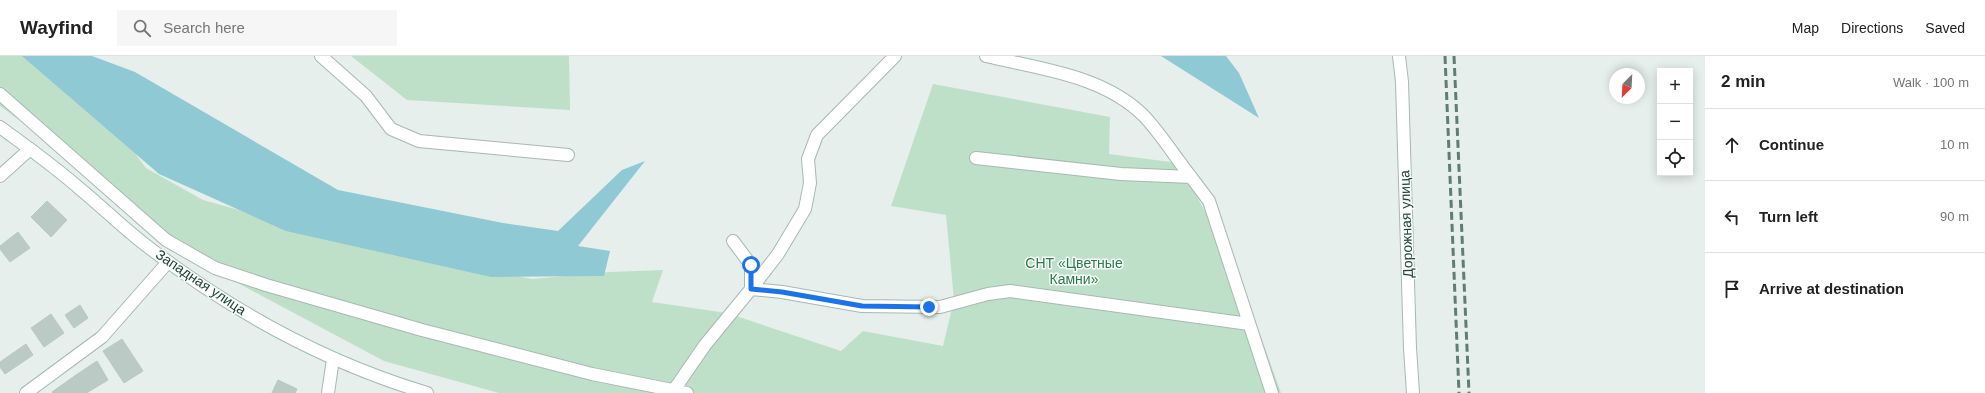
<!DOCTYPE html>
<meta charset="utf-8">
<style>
:root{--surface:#fff;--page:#f6f6f6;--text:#222;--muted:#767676;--line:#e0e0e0}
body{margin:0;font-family:Helvetica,sans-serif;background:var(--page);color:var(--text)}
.controls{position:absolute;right:12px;top:12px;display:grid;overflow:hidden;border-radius:0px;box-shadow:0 2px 10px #0003}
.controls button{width:36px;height:36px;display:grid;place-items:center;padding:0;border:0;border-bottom:1px solid var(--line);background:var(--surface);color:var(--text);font:20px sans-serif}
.compass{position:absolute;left:1609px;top:12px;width:36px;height:36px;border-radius:50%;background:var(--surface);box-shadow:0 2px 10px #0003;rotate:204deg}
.stop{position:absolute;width:12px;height:12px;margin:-9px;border:3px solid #1a73e8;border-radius:50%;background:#fff}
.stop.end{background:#1a73e8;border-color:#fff;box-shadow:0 1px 4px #0008}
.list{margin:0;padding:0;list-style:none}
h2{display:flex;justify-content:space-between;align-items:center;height:52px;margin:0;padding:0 16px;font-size:17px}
h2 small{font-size:13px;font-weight:400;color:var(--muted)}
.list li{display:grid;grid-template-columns:26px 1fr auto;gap:12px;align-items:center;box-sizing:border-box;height:72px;padding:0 16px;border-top:1px solid var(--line)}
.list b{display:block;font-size:15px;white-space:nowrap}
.list em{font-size:13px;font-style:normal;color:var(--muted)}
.icon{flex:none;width:22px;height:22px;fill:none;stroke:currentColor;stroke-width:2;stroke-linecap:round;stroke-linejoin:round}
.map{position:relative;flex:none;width:1705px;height:337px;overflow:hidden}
header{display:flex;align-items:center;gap:24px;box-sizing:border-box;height:56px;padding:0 20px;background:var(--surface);border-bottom:1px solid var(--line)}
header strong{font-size:19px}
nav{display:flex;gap:22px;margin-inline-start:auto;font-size:14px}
.search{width:280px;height:36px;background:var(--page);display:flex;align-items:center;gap:10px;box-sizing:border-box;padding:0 14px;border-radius:0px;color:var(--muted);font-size:15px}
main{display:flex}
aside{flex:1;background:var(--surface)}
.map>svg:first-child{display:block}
</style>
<header>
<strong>Wayfind</strong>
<div class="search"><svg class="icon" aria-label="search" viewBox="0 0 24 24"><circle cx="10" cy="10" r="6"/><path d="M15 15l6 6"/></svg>Search here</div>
<nav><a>Map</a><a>Directions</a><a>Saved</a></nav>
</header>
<main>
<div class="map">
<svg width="1705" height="337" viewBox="0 0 1705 337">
<rect width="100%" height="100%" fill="#e6efeb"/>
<path fill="#bfe0c8" d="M0,0H46L124,83L146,112L203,144L375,192L532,223L610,216L663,214L652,246L727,257L841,295L863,275L943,290L954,244L946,159L891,150L933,28L1110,61L1109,98L1178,107L1236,211L1281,337H499L384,305L185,199L60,94L0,50Z
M351,0H569L570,54L407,44Z"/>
<path fill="#8ec9d4" d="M22,0H92L135,16L338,134L503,167L558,175L622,114L645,105L578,190L610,195L604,220L491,221L286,175L159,118Z
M1161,0H1226L1239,17L1259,62Z"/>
<path fill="#bbcac4" stroke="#b8c9c2" d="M47,145L67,164L51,181L31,161Z
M18,176L30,192L10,206L0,193V190Z
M80,249L88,262L74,272L65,259Z
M51,258L64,277L44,291L31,272Z
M122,283L143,315L124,327L103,295Z
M26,288L33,299L5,318L0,311V306Z
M97,305L108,324L88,336L76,319Z
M76,319L88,337H53L52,336Z
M278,324L297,333L295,337H272Z"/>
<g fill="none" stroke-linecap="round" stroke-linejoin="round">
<g stroke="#a8b8b2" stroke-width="14">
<path id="minor" d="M321,0L366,40L391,73L419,85L568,99
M986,0C1039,13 1103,19 1144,60C1161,78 1175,101 1191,121
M1399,0L1402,26L1410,292L1413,337
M0,38L166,184L215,212L266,229L422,274L592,318L687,337
M976,102L1121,118L1191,121L1209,145L1272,337
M0,120L30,93
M733,185L751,209V233L778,198L805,153L810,127L808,103L817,79L895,0
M674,334L705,289L751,233L782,236L862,250L940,251L988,238L1010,235L1249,268
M26,337L102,281L168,206"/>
</g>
<g stroke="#a8b8b2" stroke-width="14">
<path id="tertiary" d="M328,337L333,303"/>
</g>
<g stroke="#a4bbb3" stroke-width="14">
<path id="secondary" d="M0,71C27,91 54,110 79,132C101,150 121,170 143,187C228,253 324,306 427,337"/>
</g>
<use href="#minor" stroke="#fff" stroke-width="12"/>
<use href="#tertiary" stroke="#fff" stroke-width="12"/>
<use href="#secondary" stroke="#fff" stroke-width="12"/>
<path stroke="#5f7d75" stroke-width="3" stroke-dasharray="8 4" stroke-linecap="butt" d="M1445,0L1459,337
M1454,0L1469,337"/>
</g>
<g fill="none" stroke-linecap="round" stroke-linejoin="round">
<path stroke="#1a73e8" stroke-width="5" d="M751,209V233L782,236L862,250L929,251"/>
</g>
<g text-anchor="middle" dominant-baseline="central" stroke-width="3" stroke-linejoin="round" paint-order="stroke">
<g font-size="14" fill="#24423a" stroke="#f7fbf9">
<text transform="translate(1406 168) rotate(-92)">Дорожная улица</text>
<text transform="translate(201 226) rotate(34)">Западная улица</text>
</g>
<g font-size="14" fill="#2d7a4b" stroke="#f7fbf9">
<text x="1074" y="207">СНТ «Цветные<tspan x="1074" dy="16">Камни»</tspan></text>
</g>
</g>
</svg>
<div class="controls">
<button>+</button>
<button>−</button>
<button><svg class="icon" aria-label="locate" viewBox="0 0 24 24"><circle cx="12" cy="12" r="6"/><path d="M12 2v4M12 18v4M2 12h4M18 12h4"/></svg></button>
</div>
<svg class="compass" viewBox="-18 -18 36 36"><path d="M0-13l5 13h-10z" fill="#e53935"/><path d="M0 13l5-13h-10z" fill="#767676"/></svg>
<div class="stop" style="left:751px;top:209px"></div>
<div class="stop end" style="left:929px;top:251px"></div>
</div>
<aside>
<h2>2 min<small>Walk · 100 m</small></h2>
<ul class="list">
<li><svg class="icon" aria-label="ahead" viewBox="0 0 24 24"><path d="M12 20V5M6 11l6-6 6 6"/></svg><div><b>Continue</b></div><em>10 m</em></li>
<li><svg class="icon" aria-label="left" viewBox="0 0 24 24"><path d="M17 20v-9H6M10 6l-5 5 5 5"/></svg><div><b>Turn left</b></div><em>90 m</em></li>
<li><svg class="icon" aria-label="arrive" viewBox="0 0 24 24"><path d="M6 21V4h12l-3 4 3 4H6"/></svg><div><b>Arrive at destination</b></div></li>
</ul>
</aside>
</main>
